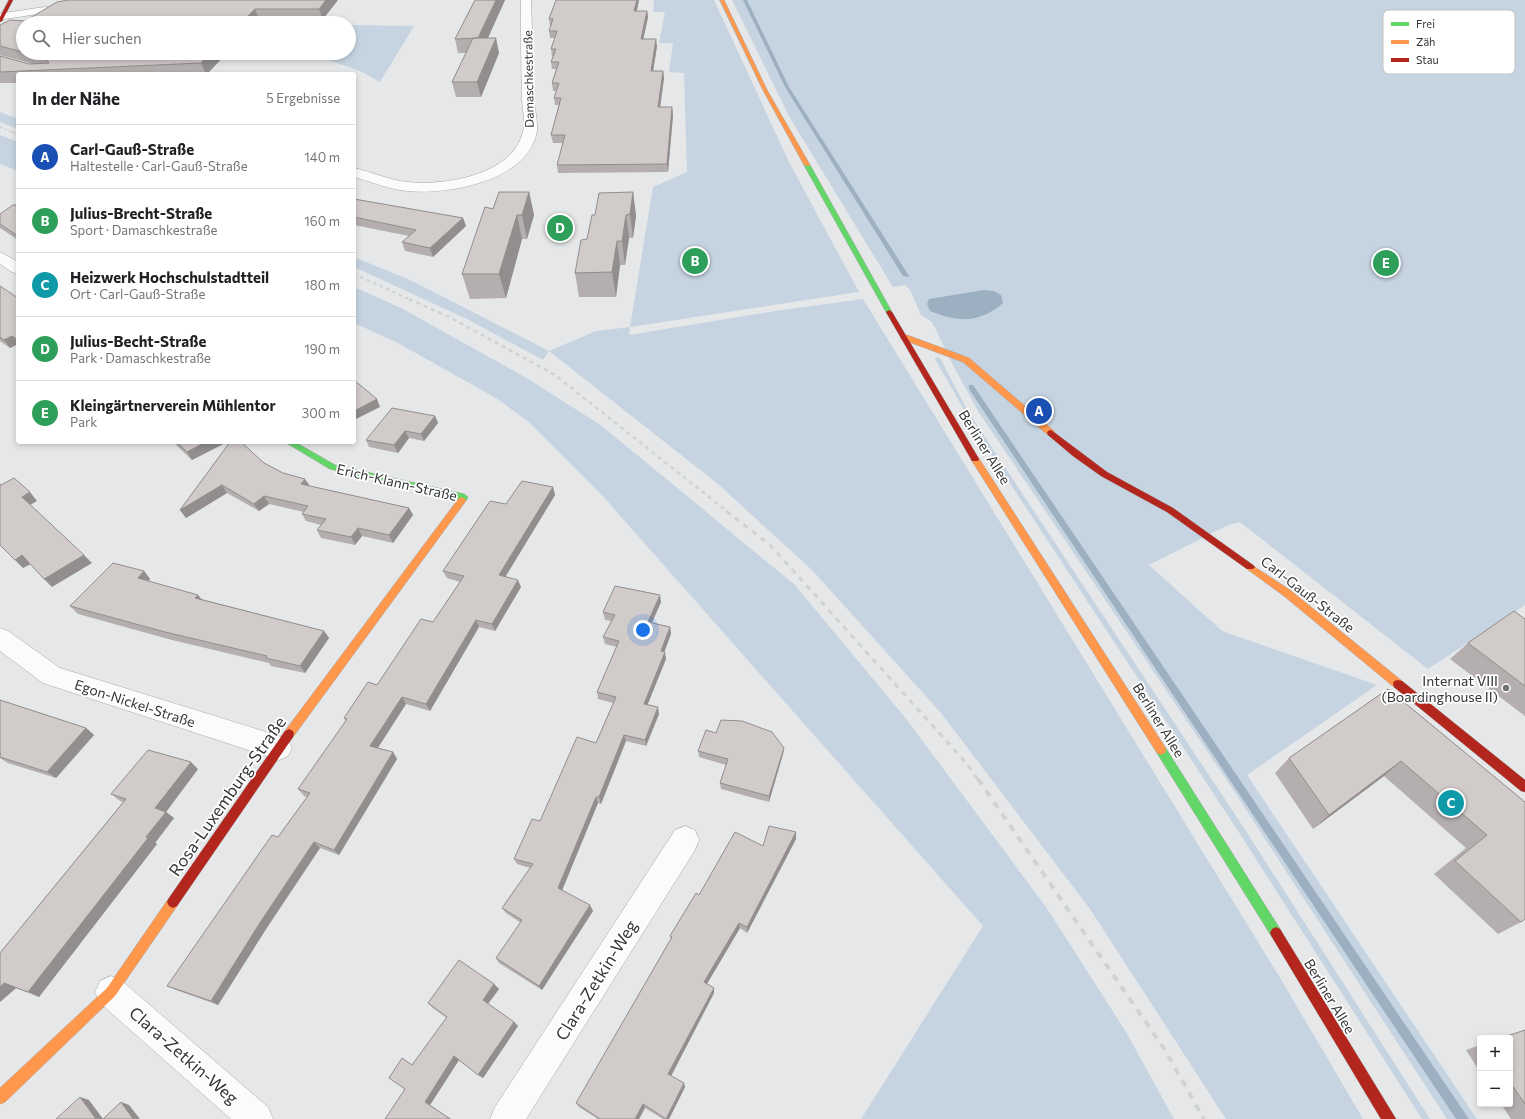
<!DOCTYPE html>
<html lang="de">
<meta charset="utf-8">
<style>
:root{--surface:#fff;--page:#f6f6f6;--text:#202124;--muted:#757577;--line:#e0e0e0;--accent:#727375}
body{margin:0;font-family:Commissioner,sans-serif;background:var(--page);color:var(--text)}
.controls{position:absolute;right:12px;bottom:12px;display:grid;overflow:hidden;border-radius:4px;box-shadow:0 2px 6px #0003}
.controls button{width:36px;height:36px;display:grid;place-items:center;padding:0;border:0;border-bottom:1px solid var(--line);background:var(--surface);color:var(--text);font:20px sans-serif}
.you{position:absolute;left:643px;top:630px;width:14px;height:14px;margin:-10px;border:3px solid #fff;border-radius:50%;background:#1a73e8;box-shadow:0 0 0 6px #1a73e833}
.badge{display:grid;place-items:center;width:26px;height:26px;border-radius:50%;background:var(--accent);color:#fff;font-size:13px;font-weight:700}
.pin{position:absolute;translate:-50% -50%;border:2px solid #fff;box-shadow:0 1px 4px #0006}
.list{margin:0;padding:0;list-style:none}
h2{display:flex;justify-content:space-between;align-items:center;height:52px;margin:0;padding:0 16px;font-size:17px}
h2 small{font-size:13px;font-weight:400;color:var(--muted)}
.list li{display:grid;grid-template-columns:26px 1fr auto;gap:12px;align-items:center;box-sizing:border-box;height:64px;padding:0 16px;border-top:1px solid var(--line)}
.list b{display:block;font-size:15px;white-space:nowrap}
.list p{margin:0;font-size:13px;white-space:nowrap;color:var(--muted)}
.list em{font-size:13px;font-style:normal;color:var(--muted)}
.icon{flex:none;width:22px;height:22px;fill:none;stroke:currentColor;stroke-width:2;stroke-linecap:round;stroke-linejoin:round}
.map{position:relative;flex:none;width:1525px;height:1119px;overflow:hidden}
.search{position:absolute;background:var(--surface);box-shadow:0 2px 6px #0003;left:16px;top:16px;width:340px;height:44px;display:flex;align-items:center;gap:10px;box-sizing:border-box;padding:0 14px;border-radius:22px;color:var(--muted);font-size:15px}
.panel{position:absolute;background:var(--surface);box-shadow:0 2px 6px #0003;left:16px;top:72px;width:340px;height:372px;border-radius:4px}
.map>svg:first-child{display:block}
</style>
<div class="map">
<svg width="1525" height="1119" viewBox="0 0 1525 1119">
<rect width="100%" height="100%" fill="#e5e7e9"/>
<path fill="#c6d4e1" d="M654,0H714L789,162L859,292L630,327L629,335L775,311L863,299L1282,981L1363,1119H1226L1090,909L941,713L813,571L718,484L549,351L543,360L467,319L354,267V257L410,280L549,351L596,331L630,327L653,187L687,172L684,73L669,72L673,43H659L665,12H653Z
M732,0H1525V605L1428,669L1240,522L1228,525L1149,565L1222,631L1377,685L1247,775L1477,1119H1447L1230,785L978,411L953,365L932,322L921,315L911,292L906,285L893,287L790,118Z
M349,25L414,26L380,82L360,71L308,53H349Z
M0,112L18,119V129L0,122Z
M0,135L18,142V171L0,164Z
M354,287L401,308L530,380L602,426L795,585L907,720L1046,907L1126,1032L1174,1119H861L983,926L600,493L529,422L496,398L396,342L354,323Z
M936,357L940,358L969,413L1246,831L1430,1119H1422L1240,834L979,436L935,359Z"/>
<path fill="#9cb0c2" d="M984,290L994,291L1001,295L1003,303C979,324 957,322 930,311L927,304L929,299Z"/>
<g fill="none" stroke-linecap="round" stroke-linejoin="round">
<path fill="#9cb0c2" fill-rule="evenodd" d="M743,0H747L789,87L909,276L908,277L903,276L785,87Z
M969,385H973L1469,1119H1456L969,389Z"/>
<g stroke="#a6a7a8" stroke-width="1">
<path id="street" d="M93,0H119L114,3L4,19L0,18V14L4,13Z
M521,0H531C532,32 533,65 534,97C534,108 538,120 537,131C529,181 448,195 407,191C389,189 371,182 354,177V168C372,172 389,180 407,182C445,186 514,175 523,131C526,121 522,108 522,98C521,65 521,33 521,0Z
M0,252L18,262V274L12,272L0,264Z
M0,628L8,631L60,668L279,736L288,740L292,748L288,756L279,760L43,683L0,651Z
M685,826L695,830L699,840L695,850L526,1119H490L495,1107L675,830Z
M111,976L122,981L268,1107L273,1119H231L100,1003L95,992L100,981Z"/>
</g>
<g stroke="#a6a7a8" stroke-width="1">
<path id="fast" d="M807,163L810,165L892,312L891,313L889,314L886,312L804,165Z
M285,442H295L335,465L464,494L468,497L465,502H459L458,499L330,469Z
M1161,745L1165,747L1280,929L1282,933L1280,937L1276,939L1272,937L1157,753L1156,750L1157,747Z"/>
</g>
<g stroke="#a6a7a8" stroke-width="1">
<path id="slow" d="M720,0H724L767,90L810,165L809,166L804,165L763,90Z
M901,335H907L969,358L1054,431L1055,433L1054,435H1048L963,362L901,339Z
M975,456L978,457L1165,747L1166,750L1165,753L1161,755L1157,753L972,461L971,459Z
M462,497L466,500L465,502L293,737L289,739L285,737L284,734L285,731L459,498Z
M1250,564L1290,590L1402,681L1403,684L1402,687L1398,688L1394,687L1284,596L1247,569L1245,567L1247,565Z
M173,896L177,898L179,902L177,906L115,996L5,1102L0,1104V1088L107,988L169,898Z"/>
</g>
<g stroke="#a6a7a8" stroke-width="1">
<path id="jam" d="M9,0H13L2,21L0,22V17Z
M889,310L892,312L979,459L978,461H972L971,459L886,312Z
M1051,430L1107,472L1173,508L1253,565L1255,567L1253,569H1247L1167,512L1101,476L1073,456L1048,435L1047,433L1048,431Z
M1398,680L1402,681L1525,780V792L1521,791L1394,687L1393,684L1394,681Z
M289,729L293,731L294,734L293,737L177,906L173,908L169,906L167,902L169,898L285,731Z
M1276,927L1280,929L1396,1119H1381L1272,937L1270,933L1272,929Z"/>
</g>
<use href="#street" fill="#fbfbfc" fill-rule="evenodd"/>
<use href="#fast" fill="#63d668" fill-rule="evenodd"/>
<use href="#slow" fill="#ff974d" fill-rule="evenodd"/>
<use href="#jam" fill="#b3261e" fill-rule="evenodd"/>
<path stroke="#d1d3d3" stroke-width="1.5" stroke-dasharray="2.5 2.5" stroke-linecap="butt" d="M0,127L14,133"/>
<path stroke="#d1d3d3" stroke-width="2" stroke-dasharray="3.5 3.5" stroke-linecap="butt" d="M12,132L18,134
M354,274L411,300"/>
<path stroke="#d1d3d3" stroke-width="2.5" stroke-dasharray="4 4" stroke-linecap="butt" d="M409,299L453,319L555,375L728,512"/>
<path stroke="#d1d3d3" stroke-width="3" stroke-dasharray="5.5 5.5" stroke-linecap="butt" d="M726,511L770,545L968,765L978,780"/>
<path stroke="#d1d3d3" stroke-width="4" stroke-dasharray="7 7" stroke-linecap="butt" d="M978,779L1165,1050L1204,1119"/>
</g>
<path fill="#b4afae" d="M68,0H338L323,19L23,23V53H227L207,74H18V83H0V56L29,64H33L0,55V25L25,21Z
M475,0H505L488,38L499,53L481,97H456L452,82L466,53H458L455,39Z
M556,0H639L637,11H647L648,17L643,39L657,46L653,71H663L664,78L660,107H672L673,115L668,172L558,173L557,165L563,143H553L551,135L559,105H555L554,98L556,91H553L552,83L556,69H552L551,62L553,56H552L551,49L555,38H550L549,31L551,26H550L549,19Z
M529,192L534,215L527,239H522L506,298L470,299L462,274L493,209Z
M633,192L636,216L633,238H629L625,265H620L616,297H579L575,273L587,239Z
M354,199L463,218L466,226L433,257L405,251L402,242L409,236L354,225Z
M18,205V240L0,228V214Z
M0,286L18,298V344L10,348L0,341Z
M435,416L438,423L424,441L409,438L398,453L369,447L366,440Z
M173,442H227L192,460Z
M230,442L264,463L283,473L309,486L409,508L413,515L393,543L362,536L355,545L321,538L317,530L321,525L306,521L302,514L304,512L269,504L259,511L227,493L186,518L180,510Z
M553,487L555,495L506,576L521,587L495,631L479,627L430,711L406,704L378,748L393,752L397,759L339,855L320,848L268,926L218,1005L176,990L167,986L278,837L307,797L304,796L298,789L346,721L344,718L377,685L433,622L460,582L447,578L443,571L506,504Z
M144,571L150,579L149,581L201,599L324,631L329,638L305,673L271,666L269,663L172,640L78,614L70,606Z
M661,602L652,623L670,627L671,634L664,652L666,659L647,705L659,714L646,746L626,741L601,804L598,803L562,890L593,911L542,990L499,963L496,958L521,923L506,913L502,908L530,868L517,864L514,859L596,743L613,703L598,699L597,692L617,647L605,644L603,637L611,621L605,620L603,612Z
M1525,619V716L1450,659L1468,643Z
M1388,689L1525,802L1521,922L1498,934L1434,874L1466,848L1384,776L1313,829L1275,773L1289,758Z
M0,700L86,728L94,735L56,778L8,763L0,758Z
M716,733L784,748L783,754L769,802L721,789L720,783L726,765L699,757L698,751Z
M198,769L166,812L174,818L155,843L157,844L39,997L16,988L0,1002V953L123,802L120,801L111,794Z
M796,832V839L747,933L740,928L707,984L714,988V993L671,1076L685,1087L669,1119H663L645,1108L639,1119H598L579,1107L576,1103L671,939L670,936L699,895L763,846Z
M494,984L499,989L488,1004L514,1022L518,1026L483,1078L459,1060L430,1105L405,1089L412,1065L447,1018L433,1008L428,1003Z
M1525,1030V1119H1511L1501,1104H1510V1038Z
M1480,1045V1072L1466,1050Z"/>
<path fill="#928e8d" d="M326,0H338L323,19L319,9Z
M496,0H505L481,53L478,39Z
M637,0H639L635,17L634,11Z
M255,9L259,20L256,23H241Z
M647,11L648,17L642,46L641,39Z
M496,38L499,53L481,97L477,82Z
M656,39L657,46L652,78L651,71Z
M211,53H227L207,74H206L201,63Z
M663,71L664,78L659,115L658,107Z
M672,107L673,115L668,172L667,164Z
M529,192L534,215L527,239L522,215Z
M633,192L636,216L633,238L630,214Z
M517,215L522,239L506,298L499,274Z
M626,215L629,238L625,265L622,241Z
M463,218L466,226L433,257L430,248Z
M617,241L620,265L616,297L612,272Z
M12,336L18,343V344L10,348L4,340Z
M377,399L380,407L354,420V411Z
M435,416L438,423L424,441L421,434Z
M405,431L409,438L398,453L394,445Z
M206,442H227L192,460L187,452Z
M305,479L310,486L301,484Z
M222,485L227,493L186,518L180,510Z
M553,487L555,495L502,582L499,575Z
M30,492L37,501L30,505L22,497Z
M264,496L269,504L259,511L254,504Z
M409,508L413,515L393,543L389,535Z
M358,528L362,536L355,545L351,537Z
M22,555L31,564L23,568L15,560Z
M84,555L92,563L52,587L44,579Z
M144,571L150,579L144,586L138,578Z
M518,580L521,587L495,631L492,624Z
M198,595L204,602L195,598Z
M660,595L661,602L649,629L648,622Z
M476,620L479,627L430,711L426,704Z
M670,627L671,634L662,658L661,651Z
M324,631L329,638L305,673L300,666Z
M665,652L666,659L645,711L644,704Z
M402,697L406,704L375,752L370,746Z
M658,707L659,714L646,746L645,740Z
M86,728L94,735L56,778L47,772Z
M624,735L626,741L601,804L599,797Z
M784,748L783,754L769,802V796Z
M393,752L397,759L339,855L334,850Z
M1401,761L1384,776L1313,829L1329,815Z
M191,762L198,769L166,812L174,818L155,843L157,844L39,997L28,992L146,837L155,808Z
M596,797L598,803L561,893L558,888Z
M796,832V839L747,933V927Z
M314,842L320,848L268,926L218,1005L211,1001L261,921Z
M590,905L593,911L542,990L539,986Z
M739,923L740,928L705,987L704,982Z
M4,983L16,988L0,1002V987Z
M494,984L499,989L487,1005L483,1000Z
M714,988V993L670,1078L668,1074Z
M514,1022L518,1026L483,1078L478,1075Z
M454,1056L459,1060L430,1105L451,1119H450L425,1102Z
M684,1083L685,1087L669,1119H666Z
M80,1097L89,1100L103,1119H96Z
M121,1102L129,1105L140,1119H133Z
M643,1104L645,1108L639,1119H635Z"/>
<path fill="#d1cbca" stroke="#928e8d" d="M68,0H326L319,9H255L241,23H23V52L0,46V25L10,20L25,21L57,2Z
M475,0H496L478,38L455,39Z
M556,0H637L634,11H647L641,39H656L651,71H663L658,107H672L667,164L557,165L565,135H551L561,98H554L559,83H552L559,62H551L556,49H551L557,31H549L553,19H549Z
M473,38H496L477,82H452Z
M26,53H211L201,63L0,72V56L29,64L49,63L46,58Z
M499,192H529L522,215H517L499,274H462L485,207L493,209Z
M633,192L630,214L626,215L622,241H617L612,272L575,273L581,240L587,239L592,215H595L599,193Z
M354,199L463,218L430,248L402,242L416,230L354,217Z
M13,205H18V236L0,224V214Z
M0,286L18,298V340L12,336L4,340L0,337Z
M354,380L377,399L354,411Z
M392,408L435,416L421,434L405,431L394,445L366,440Z
M177,442H206L187,452Z
M230,442H241L264,463L283,473L305,479L301,484L409,508L389,535L358,528L351,537L317,530L326,519L302,514L308,506L264,496L254,504L222,485L180,510Z
M14,478L30,492L22,497L84,555L44,579L22,555L15,560L0,545V484L1,485Z
M522,481L553,487L499,575L518,580L492,624L476,620L426,704L402,697L370,746L393,752L334,850L314,842L261,921L211,1001L167,986L272,835L278,837L310,793L298,789L347,719L344,718L368,682L377,685L421,619L433,622L464,576L443,571L490,501L506,504Z
M113,563L144,571L138,578L198,595L195,598L324,631L300,666L266,658L267,656L165,632L70,606Z
M615,586L660,595L648,622L670,627L661,651L665,652L644,704L658,707L645,740L624,735L599,797H596L558,888L590,905L539,986L496,958L522,920L502,908L533,864L514,859L532,819L540,821L577,737L596,743L616,697L597,692L619,641L603,637L615,615L603,612Z
M1514,611L1525,619V686L1468,643Z
M1388,689L1525,802V919L1521,922L1455,861L1487,835L1401,761L1329,815L1289,758Z
M0,700L86,728L47,772L0,757V755L1,754H0Z
M721,720L742,721L772,732L784,748L769,796L720,783L728,759L698,751L706,730L716,733Z
M148,750L191,762L155,808L166,812L146,837L148,838L28,992L4,983L0,987V953L126,799L111,794Z
M769,826L796,832L747,927L739,923L704,982L714,988L668,1074L684,1083L666,1119L643,1104L635,1119H600L576,1103L672,937L670,936L696,893L699,895L735,832L763,846Z
M459,960L494,984L483,1000L514,1022L478,1075L454,1056L425,1102L450,1119H385L405,1089L389,1078L402,1058L412,1065L447,1017L428,1003Z
M1525,1030V1104L1510,1082V1038H1501Z
M80,1097L96,1119H56Z
M121,1102L133,1119H103Z"/>
<circle fill="#727375" stroke="#fff" stroke-width="1.5" cx="1506" cy="688" r="4"/>
<g text-anchor="middle" dominant-baseline="central" stroke-width="3.5" stroke-linejoin="round" paint-order="stroke">
<g font-size="12" fill="#343536" stroke="#fff">
<text transform="translate(528 79) rotate(-91)">Damaschkestraße</text>
</g>
<g font-size="14" fill="#343536" stroke="#fff">
<text transform="translate(985 447) rotate(58)">Berliner Allee</text>
<text transform="translate(397 482) rotate(13)">Erich-Klann-Straße</text>
<text transform="translate(1308 594) rotate(38)">Carl-Gauß-Straße</text>
<text transform="translate(135 703) rotate(18)">Egon-Nickel-Straße</text>
<text transform="translate(1159 720) rotate(58)">Berliner Allee</text>
<text transform="translate(1330 996) rotate(59)">Berliner Allee</text>
</g>
<g font-size="14" fill="#343536" stroke="#fff" text-anchor="end">
<text x="1498" y="680">Internat VIII<tspan x="1498" dy="16">(Boardinghouse II)</tspan></text>
</g>
<g font-size="17" fill="#343536" stroke="#fff">
<text transform="translate(227 796) rotate(-55)">Rosa-Luxemburg-Straße</text>
<text transform="translate(596 980) rotate(-58)">Clara-Zetkin-Weg</text>
<text transform="translate(184 1055) rotate(41)">Clara-Zetkin-Weg</text>
</g>
</g>
<rect x="1383" y="10" width="132" height="64" rx="6" fill="#fff" stroke="#c2c2c3" stroke-width="1"/>
<rect x="1391" y="22" width="18" height="4" fill="#63d668"/>
<rect x="1391" y="40" width="18" height="4" fill="#ff974d"/>
<rect x="1391" y="58" width="18" height="4" fill="#b3261e"/>
<g font-size="11" fill="#343536">
<text x="1416" y="28">Frei</text>
<text x="1416" y="46">Zäh</text>
<text x="1416" y="64">Stau</text>
</g>
</svg>
<div class="controls">
<button>+</button>
<button>−</button>
</div>
<div class="you"></div>
<div class="pin badge" style="left:1039px;top:411px;background:#1a4fb4">A</div>
<div class="pin badge" style="left:695px;top:261px;background:#2e9e5b">B</div>
<div class="pin badge" style="left:1451px;top:803px;background:#0f9aa8">C</div>
<div class="pin badge" style="left:560px;top:228px;background:#2e9e5b">D</div>
<div class="pin badge" style="left:1386px;top:263px;background:#2e9e5b">E</div>
<div class="search"><svg class="icon" aria-label="search" viewBox="0 0 24 24"><circle cx="10" cy="10" r="6"/><path d="M15 15l6 6"/></svg>Hier suchen</div>
<section class="panel">
<h2>In der Nähe<small>5 Ergebnisse</small></h2>
<ul class="list">
<li><span class="badge" style="background:#1a4fb4">A</span><div><b>Carl-Gauß-Straße</b><p>Haltestelle · Carl-Gauß-Straße</p></div><em>140 m</em></li>
<li><span class="badge" style="background:#2e9e5b">B</span><div><b>Julius-Brecht-Straße</b><p>Sport · Damaschkestraße</p></div><em>160 m</em></li>
<li><span class="badge" style="background:#0f9aa8">C</span><div><b>Heizwerk Hochschulstadtteil</b><p>Ort · Carl-Gauß-Straße</p></div><em>180 m</em></li>
<li><span class="badge" style="background:#2e9e5b">D</span><div><b>Julius-Becht-Straße</b><p>Park · Damaschkestraße</p></div><em>190 m</em></li>
<li><span class="badge" style="background:#2e9e5b">E</span><div><b>Kleingärtnerverein Mühlentor</b><p>Park</p></div><em>300 m</em></li>
</ul>
</section>
</div>
